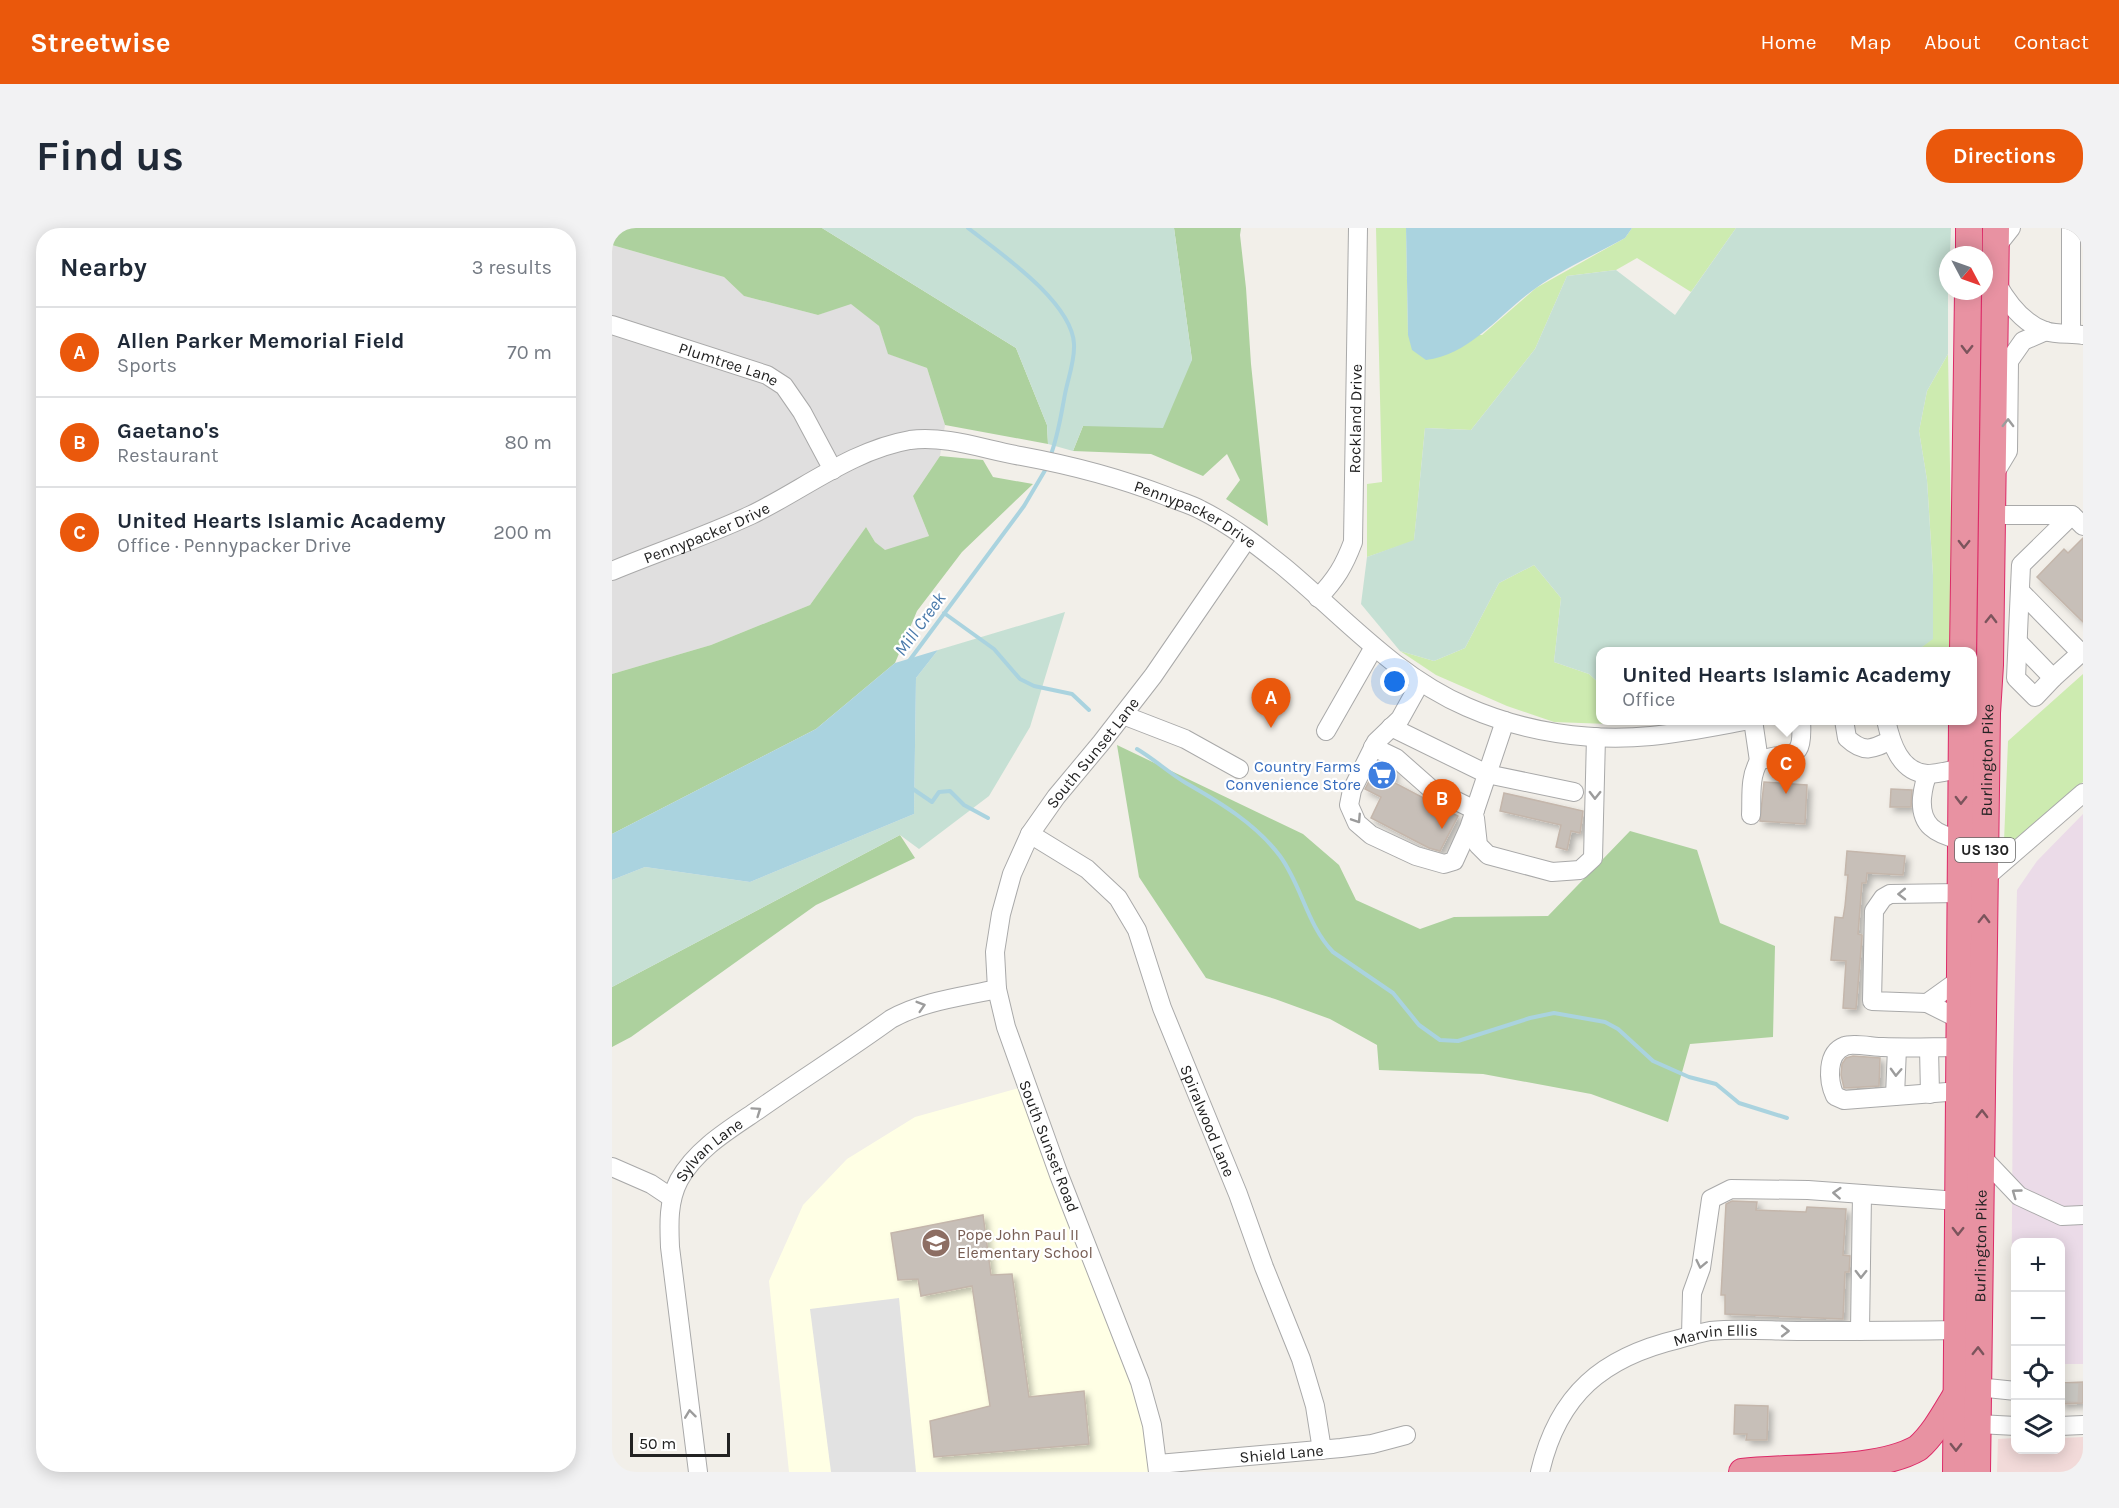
<!DOCTYPE html>
<meta charset="utf-8">
<style>
:root{--surface:#fff;--page:#f2f2f3;--text:#1f2937;--muted:#747a83;--line:#e0e1e3;--accent:#ea580c}
body{margin:0;font-family:Karla,sans-serif;background:var(--page);color:var(--text)}
.controls{position:absolute;right:18px;bottom:18px;display:grid;overflow:hidden;border-radius:12px;box-shadow:0 3px 15px #0003}
.controls button{width:54px;height:54px;display:grid;place-items:center;padding:0;border:0;border-bottom:2px solid var(--line);background:var(--surface);color:var(--text);font:30px sans-serif}
.compass{position:absolute;left:1327px;top:18px;width:54px;height:54px;border-radius:50%;background:var(--surface);box-shadow:0 3px 15px #0003;rotate:131deg}
.scale{position:absolute;left:18px;bottom:15px;width:100px;box-sizing:border-box;padding-left:6px;border:3px solid #222;border-top:0;font-size:16px;line-height:21px;white-space:nowrap;color:#222;-webkit-text-stroke:4px #fff;paint-order:stroke}
.you{position:absolute;left:783px;top:454px;width:21px;height:21px;margin:-15px;border:4px solid #fff;border-radius:50%;background:#1a73e8;box-shadow:0 0 0 9px #1a73e833}
.badge{display:grid;place-items:center;width:39px;height:39px;border-radius:50%;background:var(--accent);color:#fff;font-size:20px;font-weight:700}
.pin{position:absolute;translate:-50% -50px;filter:drop-shadow(0 2px 3px #0008)}
.pin::after{content:'';position:absolute;top:32px;width:21px;height:18px;background:inherit;clip-path:polygon(0 0,100% 0,50% 100%)}
.popup{position:absolute;left:984px;top:419px;width:381px;height:78px;box-sizing:border-box;display:grid;place-content:center;border-radius:12px;background:var(--surface);filter:drop-shadow(0 2px 4px #0005);font-size:20px;white-space:nowrap;color:var(--muted)}
.popup b{font-size:22px;color:var(--text)}
.popup::after{content:'';position:absolute;left:50%;top:100%;margin-left:-12px;border:12px solid transparent;border-top-color:var(--surface)}
.list{margin:0;padding:0;list-style:none}
h2{display:flex;justify-content:space-between;align-items:center;height:78px;margin:0;padding:0 24px;font-size:26px}
h2 small{font-size:20px;font-weight:400;color:var(--muted)}
.list li{display:grid;grid-template-columns:39px 1fr auto;gap:18px;align-items:center;box-sizing:border-box;height:90px;padding:0 24px;border-top:2px solid var(--line)}
.list b{display:block;font-size:22px;white-space:nowrap}
.list p{margin:0;font-size:20px;white-space:nowrap;color:var(--muted)}
.list em{font-size:20px;font-style:normal;color:var(--muted)}
.icon{flex:none;width:33px;height:33px;fill:none;stroke:currentColor;stroke-width:2;stroke-linecap:round;stroke-linejoin:round}
.map{position:relative;flex:none;width:1471px;height:1244px;overflow:hidden;border-radius:24px}
header{display:flex;align-items:center;gap:36px;box-sizing:border-box;height:84px;padding:0 30px;background:var(--accent);color:#fff}
header strong{font-size:28px}
nav{display:flex;gap:33px;margin-inline-start:auto;font-size:21px}
.intro{display:flex;align-items:center;justify-content:space-between;box-sizing:border-box;height:144px;padding:0 36px}
h1{margin:0;font-size:42px}
.button{padding:15px 27px;border-radius:24px;background:var(--accent);color:#fff;font-size:21px;font-weight:700}
main{display:flex;gap:36px;padding:0 36px}
aside{flex:1;background:var(--surface);border-radius:24px;box-shadow:0 3px 15px #0003}
.map>svg:first-child{display:block}
</style>
<header>
<strong>Streetwise</strong>
<nav><a>Home</a><a>Map</a><a>About</a><a>Contact</a></nav>
</header>
<div class="intro"><h1>Find us</h1><a class="button">Directions</a></div>
<main>
<aside>
<h2>Nearby<small>3 results</small></h2>
<ul class="list">
<li><span class="badge">A</span><div><b>Allen Parker Memorial Field</b><p>Sports</p></div><em>70 m</em></li>
<li><span class="badge">B</span><div><b>Gaetano's</b><p>Restaurant</p></div><em>80 m</em></li>
<li><span class="badge">C</span><div><b>United Hearts Islamic Academy</b><p>Office · Pennypacker Drive</p></div><em>200 m</em></li>
</ul>
</aside>
<div class="map">
<svg width="1471" height="1244" viewBox="0 0 1471 1244">
<defs>
<filter id="shadow"><feDropShadow dx="4" dy="4" stdDeviation="3" flood-color="#0004"/></filter>
</defs>
<rect width="100%" height="100%" fill="#f2efe9"/>
<path fill="#e0dfdf" d="M0,17L112,49L132,68L206,87L239,75L267,98L277,126L315,140L333,197L328,228L301,268L317,308L273,323L263,314L254,299L198,377L99,417L0,446Z"/>
<path fill="#f2dad9" d="M1471,1209V1244H1385L1386,1211L1403,1210L1404,1222H1448L1449,1210Z"/>
<path fill="#ebdbe8" d="M1471,586V1136H1449L1448,1014H1404V1136H1399L1401,840L1405,662L1425,633Z"/>
<path fill="#ffffe5" d="M414,858L520,1131L546,1244H177L157,1053L191,977L235,931L303,889Z"/>
<path fill="#cdebb0" d="M764,0H794L796,107H870L924,60L1013,10L1020,0H1124L1079,64L1025,30L1004,42L955,48L923,121L859,202L813,200L802,313L755,329V256L770,254Z
M1336,126L1341,406L1339,423L1303,424L1321,410V347L1315,252L1307,203L1315,163Z
M922,337L949,370L942,434L977,446L988,456V492L1054,493L1023,497L942,494L895,478L824,447L788,423L822,433L853,420L887,355Z
M1471,446V554L1397,619L1392,614L1396,513Z"/>
<path fill="#add19e" d="M0,0H210L404,120L435,197L436,216L333,197L315,140L276,126L267,98L239,76L206,87L132,68L112,49L0,17Z
M562,0H629L628,7L634,60L639,136L656,298L614,271L628,252L615,226L591,248L539,226L461,223L471,198L580,132Z
M328,228L371,232L381,249L421,256L350,324L305,383L283,435L204,501L0,606V446L99,417L198,377L254,299L263,314L273,322L317,308L301,268Z
M505,517L691,606L727,637L744,672L808,701L842,689L936,688L1018,603L1085,622L1108,695L1163,718L1161,809L1078,816L1056,894L979,866L871,846L767,842L765,817L718,791L663,771L594,750L527,649Z
M288,607L303,630L204,677L19,809L0,819V759Z"/>
<path fill="#c6e0d4" d="M210,0H562L580,132L551,200L471,198L461,223L436,216L435,197L404,120Z
M1124,0H1339L1338,27H1336V126L1315,163L1307,203L1315,252L1321,347V411L1303,424H988V456L977,446L942,434L949,370L922,337L887,355L853,420L822,433L788,423L749,376L755,329L802,312L813,200L859,202L923,121L955,48L1004,42L1063,87Z
M453,384L418,499L377,568L307,621L288,607L0,759V652L33,639L138,654L302,586L304,450L326,422Z"/>
<path fill="#e2e2e2" d="M287,1070L304,1244H219L198,1081Z"/>
<path fill="#aad3df" d="M794,0H1020L1013,10C984,26 951,41 924,60C888,85 860,126 814,132L800,122L796,107Z
M326,422L304,450L302,586L138,654L33,639L0,652V606L204,501L283,435Z"/>
<g fill="none" stroke-linecap="round" stroke-linejoin="round">
<path stroke="#aad3df" stroke-width="4" d="M356,0C388,25 460,74 462,116C463,133 456,150 453,166C449,187 446,209 438,229
M332,385L382,421L408,451L422,458L460,466L477,482
M297,433L412,278L435,239
M525,521C542,531 557,545 574,555C609,575 644,596 668,628C690,658 695,697 721,724L781,765L807,797L828,812L846,813L918,790L942,785L993,794L1006,801L1041,833L1077,849L1104,856L1127,875L1175,890
M301,561L320,574L327,564L338,563L352,577L376,590"/>
</g>
<path fill="#c7bfb8" stroke="#c4b6ab" stroke-width="1.5" filter="url(#shadow)" d="M1471,310V394L1425,349L1452,321L1456,325Z
M767,534L783,544L779,553L846,588L828,623L817,620L759,590L769,569L753,561Z
M1152,554L1195,557L1193,596L1148,593Z
M1279,561L1300,562L1299,579H1278Z
M892,565L971,583L968,605L959,603L955,622L944,619L949,597L888,583Z
M1235,623L1293,628L1291,647L1255,645L1254,655H1250L1246,706L1250,707V709L1244,781L1231,780L1234,733L1219,732L1223,689L1231,690L1233,678L1236,647H1233Z
M1241,828L1268,830L1267,858L1232,860L1229,847L1230,836L1234,830Z
M1120,973L1145,974L1144,982L1194,984L1195,979L1234,981L1231,1027L1238,1028L1237,1044H1233L1231,1091L1113,1086V1067H1109L1114,976Z
M371,987L379,1047L400,1046L417,1169L472,1163L477,1216L322,1229L318,1193L378,1178L360,1058L309,1068L306,1051L286,1052L279,1005Z
M1471,1154V1175L1449,1176V1155Z
M1123,1177L1156,1178L1155,1212H1134L1135,1206H1122Z"/>
<g fill="none" stroke-linecap="round" stroke-linejoin="round">
<path stroke="#c8c6c1" stroke-width="18" stroke-dasharray="18 9" stroke-linecap="butt" d="M1448,1164L1471,1165"/>
<g stroke="#a9a9a9" stroke-width="20">
<g id="minor">
<path d="M1384,19L1399,0"/>
<path d="M1384,54C1395,74 1410,95 1433,103C1445,107 1459,105 1471,107"/>
<path id="s1" d="M0,97L155,147L172,158L190,184L221,242"/>
<path d="M1459,105V0"/>
<path d="M1381,248L1396,223L1397,133L1411,113L1434,103"/>
<path d="M1380,287H1460L1471,298"/>
<path id="s2" d="M0,343C46,324 94,308 139,287C191,262 240,222 298,212C334,207 374,222 409,228C458,237 508,250 554,268C566,273 578,276 589,282C619,297 646,318 672,339C731,388 783,448 855,479C912,504 977,514 1039,508C1072,505 1105,498 1138,492"/>
<path d="M1408,363L1468,424"/>
<path id="s3" d="M706,370C724,351 732,338 741,314L746,0"/>
<path d="M1406,414L1441,450L1471,423"/>
<path d="M1441,450L1423,469L1404,450L1409,337L1460,287"/>
<path d="M808,455L788,491L764,514L740,562L737,577L745,595L759,607L804,628L832,636L842,633L857,600L893,493"/>
<path d="M511,487L573,511L627,541"/>
<path d="M1141,492L1147,533"/>
<path d="M1232,492L1235,510C1252,526 1261,521 1279,512"/>
<path d="M1274,492C1279,515 1288,544 1315,546C1326,546 1339,542 1349,540"/>
<path d="M779,499L875,546L962,564"/>
<path d="M714,503L762,419"/>
<path d="M761,519L784,530L818,560L863,582"/>
<path d="M1316,546C1312,554 1311,561 1310,570C1308,598 1324,606 1348,612"/>
<path d="M1139,587C1140,569 1137,550 1147,533C1178,520 1192,539 1189,492"/>
<path d="M863,590L866,617L876,627L940,644L968,642L981,630L984,509"/>
<path id="s4" d="M418,606L475,641L506,670L525,702L550,780L626,966L652,1039L689,1131L703,1178L710,1222"/>
<path d="M1373,650L1471,565"/>
<path d="M1315,775L1260,773L1262,683L1271,670L1278,666L1348,665"/>
<path d="M1347,791L1315,775L1347,752"/>
<path d="M1347,819C1321,819 1296,820 1271,819C1262,819 1240,815 1233,818C1214,825 1216,853 1223,868L1232,872L1348,863"/>
<path d="M1317,820L1318,866"/>
<path d="M1283,868L1285,820"/>
<path d="M1369,928L1407,968L1450,988L1471,987"/>
<path d="M0,939L39,956L60,970"/>
<path d="M1248,1103L1250,966"/>
<path d="M1079,1108L1080,1065L1089,1040L1099,971L1119,961L1196,962L1346,973"/>
<path d="M1365,1159L1404,1163"/>
<path d="M1366,1196L1404,1198"/>
<path d="M1448,1198L1471,1197"/>
<path id="s5" d="M546,1236L729,1220L760,1216L794,1207"/>
<path id="s6" d="M86,1244L58,1019C57,996 56,973 67,952C84,921 118,901 146,882C190,851 235,823 279,791C311,773 349,769 385,761"/>
<path id="s7" d="M546,1244L540,1197L528,1154L447,947L394,799L385,761L383,724L389,686L400,646L418,606L444,569L489,515L541,448L635,311"/>
<path id="s8" d="M928,1244C946,1166 991,1129 1067,1111C1077,1108 1088,1105 1098,1103C1128,1100 1160,1103 1190,1103C1241,1103 1293,1103 1345,1102"/>
</g>
</g>
<g stroke="#dc2a67" stroke-width="28">
<g id="highway">
<path d="M1357,27V0"/>
<path d="M1351,424L1356,63"/>
<path d="M1130,1244C1182,1238 1265,1244 1306,1220C1322,1206 1333,1185 1344,1167"/>
<path d="M1344,1244L1350,492"/>
<path id="s9" d="M1365,1244L1375,485L1378,437L1384,0"/>
</g>
</g>
<use href="#minor" stroke="#fff" stroke-width="18"/>
<use href="#highway" stroke="#e892a2" stroke-width="26"/>
</g>
<defs><path id="oneway-chevron" d="M-2-3.5L2.5 0L-2 3.5" fill="none" stroke-width="1.6" stroke-linecap="round" stroke-linejoin="round" transform="scale(1.5)"/></defs>
<g stroke="#7b545c">
<use href="#oneway-chevron" transform="translate(1355 121) rotate(91)"/>
<use href="#oneway-chevron" transform="translate(1352 316) rotate(91)"/>
<use href="#oneway-chevron" transform="translate(1379 391) rotate(-89)"/>
<use href="#oneway-chevron" transform="translate(1349 572) rotate(91)"/>
<use href="#oneway-chevron" transform="translate(1372 691) rotate(-89)"/>
<use href="#oneway-chevron" transform="translate(1370 886) rotate(-89)"/>
<use href="#oneway-chevron" transform="translate(1346 1003) rotate(91)"/>
<use href="#oneway-chevron" transform="translate(1366 1123) rotate(-89)"/>
<use href="#oneway-chevron" transform="translate(1344 1219) rotate(90)"/>
</g>
<g stroke="#9c9c9c">
<use href="#oneway-chevron" transform="translate(1396 195) rotate(-89)"/>
<use href="#oneway-chevron" transform="translate(983 567) rotate(91)"/>
<use href="#oneway-chevron" transform="translate(745 591) rotate(57)"/>
<use href="#oneway-chevron" transform="translate(1290 666) rotate(179)"/>
<use href="#oneway-chevron" transform="translate(309 778) rotate(-17)"/>
<use href="#oneway-chevron" transform="translate(1284 844) rotate(92)"/>
<use href="#oneway-chevron" transform="translate(145 883) rotate(-35)"/>
<use href="#oneway-chevron" transform="translate(1225 965) rotate(-176)"/>
<use href="#oneway-chevron" transform="translate(1404 965) rotate(-144)"/>
<use href="#oneway-chevron" transform="translate(1089 1036) rotate(102)"/>
<use href="#oneway-chevron" transform="translate(1249 1046) rotate(91)"/>
<use href="#oneway-chevron" transform="translate(1173 1103)"/>
<use href="#oneway-chevron" transform="translate(78 1186) rotate(-97)"/>
</g>
<defs>
<g id="supermarket-disc" transform="scale(1.5)"><circle r="9.5" fill="#3f7fe0" stroke="#fff"/><path d="M-6-5.5h2.5l.6 2H6L4.5 2H-2.5L-4.4-4H-6ZM-1.5 3.2a1.3 1.3 0 1 0 .1 0ZM3 3.2a1.3 1.3 0 1 0 .1 0Z" fill="#fff"/></g>
<g id="school-disc" transform="scale(1.5)"><circle r="9.5" fill="#8d6e63" stroke="#fff"/><path d="M0-5L7-2L0 1L-7-2ZM-4 1L0 2.5L4 1V4Q0 6-4 4Z" fill="#fff"/></g>
</defs>
<g fill-rule="evenodd">
<use href="#supermarket-disc" x="770" y="547"/>
<use href="#school-disc" x="324" y="1015"/>
</g>
<g text-anchor="middle" dominant-baseline="central" stroke-width="4.5" stroke-linejoin="round" paint-order="stroke">
<rect fill="#fff" stroke="#646464" stroke-width="1.5" x="1343" y="610" width="60" height="24" rx="4.5"/>
<g font-size="15" font-weight="bold" fill="#222">
<text x="1373" y="622">US 130</text>
</g>
<g font-size="16" fill="#222" stroke="#fff">
<text stroke="none"><textPath href="#s1" startOffset="123">Plumtree Lane</textPath></text>
<text stroke="none"><textPath href="#s3" startOffset="190">Rockland Drive</textPath></text>
<text stroke="none"><textPath href="#s2" startOffset="624">Pennypacker Drive</textPath></text>
<text stroke="none"><textPath href="#s2" startOffset="102">Pennypacker Drive</textPath></text>
<text stroke="none"><textPath href="#s7" startOffset="774">South Sunset Lane</textPath></text>
<text stroke="none"><textPath href="#s9" startOffset="712">Burlington Pike</textPath></text>
<text stroke="none"><textPath href="#s4" startOffset="350">Spiralwood Lane</textPath></text>
<text transform="translate(437 918) rotate(69)">South Sunset Road</text>
<text stroke="none"><textPath href="#s6" startOffset="338">Sylvan Lane</textPath></text>
<text stroke="none"><textPath href="#s9" startOffset="226">Burlington Pike</textPath></text>
<text stroke="none"><textPath href="#s8" startOffset="242">Marvin Ellis</textPath></text>
<text stroke="none"><textPath href="#s5" startOffset="124">Shield Lane</textPath></text>
</g>
<g font-size="16" fill="#366cbe" stroke="#fff" text-anchor="end">
<text x="749" y="538">Country Farms<tspan x="749" dy="18">Convenience Store</tspan></text>
</g>
<g font-size="16" fill="#785e54" stroke="#fff" text-anchor="start">
<text x="345" y="1006">Pope John Paul II<tspan x="345" dy="18">Elementary School</tspan></text>
</g>
<g font-size="18" font-style="italic" fill="#4a7aab" stroke="#fff">
<text transform="translate(308 396) rotate(-54)">Mill Creek</text>
</g>
</g>
</svg>
<div class="controls">
<button>+</button>
<button>−</button>
<button><svg class="icon" aria-label="locate" viewBox="0 0 24 24"><circle cx="12" cy="12" r="6"/><path d="M12 2v4M12 18v4M2 12h4M18 12h4"/></svg></button>
<button><svg class="icon" aria-label="layers" viewBox="0 0 24 24"><path d="M12 4l9 5-9 5-9-5zM3 14l9 5 9-5"/></svg></button>
</div>
<svg class="compass" viewBox="-18 -18 36 36"><path d="M0-13l5 13h-10z" fill="#e53935"/><path d="M0 13l5-13h-10z" fill="#747a83"/></svg>
<div class="scale">50 m</div>
<div class="you"></div>
<div class="pin badge" style="left:659px;top:500px">A</div>
<div class="pin badge" style="left:830px;top:601px">B</div>
<div class="pin badge" style="left:1174px;top:566px">C</div>
<div class="popup"><b>United Hearts Islamic Academy</b>Office</div>
</div>
</main>
